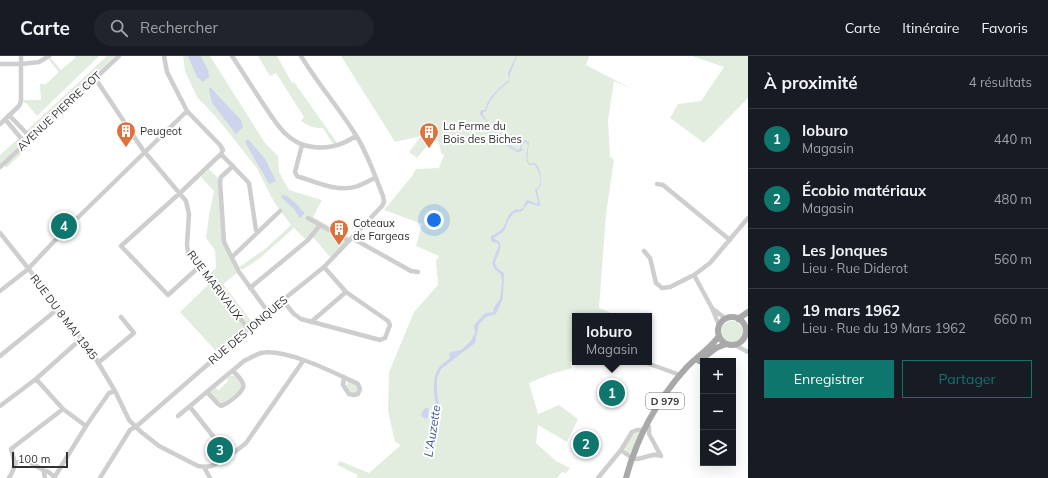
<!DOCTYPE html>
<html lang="fr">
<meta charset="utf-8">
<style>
:root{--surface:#171b24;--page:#20242c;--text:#f1f3f6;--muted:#9ea1a6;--line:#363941;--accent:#0f766e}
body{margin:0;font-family:Mulish,sans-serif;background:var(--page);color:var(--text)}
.controls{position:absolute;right:12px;bottom:12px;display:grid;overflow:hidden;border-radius:0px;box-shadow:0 4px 16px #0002}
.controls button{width:36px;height:36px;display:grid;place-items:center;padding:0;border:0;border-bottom:1px solid var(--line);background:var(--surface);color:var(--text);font:20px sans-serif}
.scale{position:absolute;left:12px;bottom:10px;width:56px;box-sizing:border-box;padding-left:4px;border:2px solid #313131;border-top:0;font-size:11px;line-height:14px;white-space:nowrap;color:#313131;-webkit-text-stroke:3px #fff;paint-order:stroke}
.you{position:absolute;left:434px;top:164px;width:14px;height:14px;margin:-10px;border:3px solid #fff;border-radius:50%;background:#1a73e8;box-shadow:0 0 0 6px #1a73e833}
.badge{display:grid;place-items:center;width:26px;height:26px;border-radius:50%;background:var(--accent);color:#fff;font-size:13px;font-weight:700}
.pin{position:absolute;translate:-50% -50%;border:2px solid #fff;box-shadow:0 1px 4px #0006}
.popup{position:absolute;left:572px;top:257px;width:80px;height:52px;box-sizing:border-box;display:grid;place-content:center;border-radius:0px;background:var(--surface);filter:drop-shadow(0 1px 3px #0005);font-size:13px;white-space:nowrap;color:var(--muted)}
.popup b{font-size:15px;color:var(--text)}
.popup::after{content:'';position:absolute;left:50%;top:100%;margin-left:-8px;border:8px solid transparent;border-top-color:var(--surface)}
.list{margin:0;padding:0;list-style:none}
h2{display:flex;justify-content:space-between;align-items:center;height:52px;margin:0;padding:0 16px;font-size:17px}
h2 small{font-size:13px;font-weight:400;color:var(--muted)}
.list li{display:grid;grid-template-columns:26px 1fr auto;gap:12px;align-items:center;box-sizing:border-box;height:60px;padding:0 16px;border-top:1px solid var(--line)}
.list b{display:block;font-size:15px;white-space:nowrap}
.list p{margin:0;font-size:13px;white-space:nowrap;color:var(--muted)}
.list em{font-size:13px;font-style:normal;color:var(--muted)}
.actions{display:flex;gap:8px;padding:12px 16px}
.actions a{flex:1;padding:9px 0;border:1px solid var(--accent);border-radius:0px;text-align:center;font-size:14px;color:var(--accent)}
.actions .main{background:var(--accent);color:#fff}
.icon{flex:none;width:22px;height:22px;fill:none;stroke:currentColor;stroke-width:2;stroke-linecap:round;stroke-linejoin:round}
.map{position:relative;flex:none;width:748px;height:422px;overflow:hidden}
header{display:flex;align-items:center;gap:24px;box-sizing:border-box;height:56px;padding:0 20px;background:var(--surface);border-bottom:1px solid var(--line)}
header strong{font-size:19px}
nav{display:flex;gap:22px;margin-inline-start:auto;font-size:14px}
.search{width:280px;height:36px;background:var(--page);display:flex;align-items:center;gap:10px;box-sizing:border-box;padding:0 14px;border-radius:22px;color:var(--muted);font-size:15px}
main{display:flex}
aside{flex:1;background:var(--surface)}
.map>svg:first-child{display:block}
</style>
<header>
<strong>Carte</strong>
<div class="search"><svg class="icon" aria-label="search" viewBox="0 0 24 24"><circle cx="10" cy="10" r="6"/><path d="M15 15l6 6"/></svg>Rechercher</div>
<nav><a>Carte</a><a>Itinéraire</a><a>Favoris</a></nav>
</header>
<main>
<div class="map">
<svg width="748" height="422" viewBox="0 0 748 422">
<rect width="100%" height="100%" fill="#fff"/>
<path fill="#e2ede0" d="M75,0H99L37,60L26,47H23L24,44H41L40,28H46L59,16L49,4L51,2L61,14L75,2Z
M107,0H115L33,77H29L26,75Z
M183,0H210L265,87L278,100L279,116L289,134L322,144L313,161L350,182L330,201L314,182L305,183L294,172L260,202L242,214L239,211L265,193L291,169L274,146L256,111L217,62L197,41L185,15Z
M258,0H277L292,27L294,26L338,88H333L323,72C314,73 307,69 301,65L304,61L276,17L270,20Z
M341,0H589L586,9L634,34L614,25L608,64L610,100L614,104L606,158L599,252L617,259V260H575V305L570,306L572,312L551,318L529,327L538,358L559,349L578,363L567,386L538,369L536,387L556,405L570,412L566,417L562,416L557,422H356L358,419L337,409L340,405L369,417L401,389L395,386L388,355L389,316L414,256L438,229L436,205L439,200L416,190L422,168L384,154L412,120L416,113L439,112L444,99L441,97L439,87L433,77L425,79L432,84L417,102L409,96L421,80L395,86Z
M692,0H748V42L704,87L670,62L678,48L701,45L724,11Z
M20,81L22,85L21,88L0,108V99Z
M26,90L29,91L6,112L5,109Z
M209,113L219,123L223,188L237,217L223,228L252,266L249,270L210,217L216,212L215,194L206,182L209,159L214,135L201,121Z
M211,226L245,271L244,275L215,299V294L180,256Z
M721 276a11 11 0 1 1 22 0a11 11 0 1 1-22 0Z
M230,320H235L242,328L241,333L224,347L219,348L210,337L215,332L219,334L228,325L227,323Z
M348,325L357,329L358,334L356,337L350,336L346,330Z
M638,376L639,378L630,398L625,393V391L632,379Z"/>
<path fill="#cdd4ec" d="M188,0H201L208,14L209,21L203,26L197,21Z
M516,0H517L510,18L509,26C498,34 490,42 486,55L483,56V59L491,71L496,75L497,81L517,94L520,93L521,86L525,84L529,86L527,103L530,108L535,107C541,112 541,121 541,129L537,134L540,148L539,150L528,147L522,155L514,157L509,163L504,175L494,182V183L499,185C503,192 497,199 495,207L497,212L504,217L503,242L496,258L486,261L479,268L475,287L441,313L437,322V335L439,348L438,353L435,360L434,377H432L431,375L432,358L436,352C434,339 431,321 440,310C443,307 447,305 450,302L449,297L451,296L461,294L470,286L475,277L474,269L485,257L493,256L494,251L500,243L502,226L501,219L494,212L492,207L499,189L497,186L494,187L491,185V180C495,178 499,176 502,173C508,167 505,158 516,153L519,154L523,152L526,145L528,144L537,148L538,145L535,134C537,132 539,131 540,128C542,123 538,113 535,109H529C524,103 527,96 528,89L526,86L523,87L521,91L523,94L519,96H517L496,83L495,76L480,58L481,54H485C488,40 499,33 509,24L508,17Z
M210,31L241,64L243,71L236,78L212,47L209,33Z
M248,83L265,103L276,125L269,128L245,86Z
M282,139L287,140L299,150L300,153L305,157L300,162L294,153L281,141Z
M425,352H428L429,354L428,361L426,363L422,361L421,358Z"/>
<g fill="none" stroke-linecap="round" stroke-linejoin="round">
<path stroke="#cecece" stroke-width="4.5" d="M21,0V8L39,6L49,0
M164,0L167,16L187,55L220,89L223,94L221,98L180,137L121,190L168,239L200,210
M232,0C242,15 252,31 262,46C275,66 287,88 313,91C330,93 342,89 356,80
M0,8H21V45L19,50L0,68
M95,22L143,94L186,145L189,158L187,189L188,196L214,226L248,273
M9,59L31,82
M5,63L25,87
M302,89L295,116L297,120C315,126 339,137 358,130C364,128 370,124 375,122
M221,98L249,127L256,174L258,176
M233,110L221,121L220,126L224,186L239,216L268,256
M0,111L119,0
M657,128L663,129L730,184
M308,162L349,185
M0,177L28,212L93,298L115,335L129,364L140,375L159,390L198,410C203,411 207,411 211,410C220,407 239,393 246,387L303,305
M352,182L411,215L418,216
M644,195L650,202L656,227L662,232L670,231L694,219
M232,201L280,155
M250,232L308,184L320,169
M0,235L27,214L62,177L187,55
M283,245L294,258L301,263L380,284L385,282L390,269L388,265L346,236L324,211
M713,253L726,263
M311,266L346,236
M719,269L712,252L694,219L710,207L748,162
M746,278L748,279
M735,289L748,296
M0,300L59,252
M644,306L680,319
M98,307L134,277L121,261
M36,323L63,353L86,370
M207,336L218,348L221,350C227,348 246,335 243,328C242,323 236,318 233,315
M0,350L36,323L82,282
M190,351L228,399
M178,360L244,305C250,302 255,299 261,297C286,292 335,317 358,328L360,333L358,338L354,339L349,338L343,329L344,321
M649,371V378L661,400
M621,394L632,402
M635,403C645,403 651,396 661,400
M15,407L26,404L45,415
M204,411L210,422
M9,422C17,409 15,407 11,393L63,353
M45,422L44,417L47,415L55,421
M54,422L86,370L109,337L115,335
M100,422L130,374L138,369L268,256L324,211L382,150L384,146L383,140C375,120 368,99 357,81C340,53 318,28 301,0
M598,422L621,394L632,376L637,374H644"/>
<path stroke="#a9a9a9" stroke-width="6" d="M718 275a14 14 0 1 1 28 0a14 14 0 1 1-28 0Z
M738,263L748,256
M699,305L716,292L726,288
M626,422C637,381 658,343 686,312C696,301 710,293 719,280"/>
</g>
<defs>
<g id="building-pin" transform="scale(1)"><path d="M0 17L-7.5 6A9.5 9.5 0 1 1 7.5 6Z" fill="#e0713b" stroke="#fff"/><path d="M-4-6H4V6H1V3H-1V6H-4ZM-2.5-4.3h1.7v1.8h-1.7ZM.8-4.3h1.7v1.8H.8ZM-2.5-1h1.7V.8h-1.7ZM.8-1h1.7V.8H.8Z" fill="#fff"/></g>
</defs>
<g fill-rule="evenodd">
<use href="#building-pin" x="126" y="75"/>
<use href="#building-pin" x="429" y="76"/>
<use href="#building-pin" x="339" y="173"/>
</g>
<g text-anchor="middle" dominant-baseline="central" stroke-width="4" stroke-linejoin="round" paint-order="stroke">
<rect fill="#fff" stroke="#6f6f6f" stroke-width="1" x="646" y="337" width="38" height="16" rx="3"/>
<g font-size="10" font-weight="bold" fill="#313131">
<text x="665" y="345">D 979</text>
</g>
<g font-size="11" fill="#313131" stroke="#fff">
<text transform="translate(59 55) rotate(-43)">AVENUE PIERRE COT</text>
<text transform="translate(215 229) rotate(53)">RUE MARIVAUX</text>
<text transform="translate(64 261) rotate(53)">RUE DU 8 MAI 1945</text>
<text transform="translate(248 274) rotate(-40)">RUE DES JONQUES</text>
</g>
<g font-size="11" fill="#313131" stroke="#fff" text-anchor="start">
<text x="443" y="70">La Ferme du<tspan x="443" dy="13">Bois des Biches</tspan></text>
<text x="140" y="75">Peugeot</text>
<text x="353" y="167">Coteaux<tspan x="353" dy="13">de Fargeas</tspan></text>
</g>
<g font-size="12" font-style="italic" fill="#405292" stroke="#fff">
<text transform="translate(432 375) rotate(-81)">L'Auzette</text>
</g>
</g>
</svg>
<div class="controls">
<button>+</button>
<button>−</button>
<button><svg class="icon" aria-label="layers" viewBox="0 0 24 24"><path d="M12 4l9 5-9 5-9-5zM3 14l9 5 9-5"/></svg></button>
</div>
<div class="scale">100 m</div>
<div class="you"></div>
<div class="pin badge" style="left:612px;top:337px">1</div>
<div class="popup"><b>Ioburo</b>Magasin</div>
<div class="pin badge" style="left:586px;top:388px">2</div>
<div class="pin badge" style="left:220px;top:394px">3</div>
<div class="pin badge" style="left:64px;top:170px">4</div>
</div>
<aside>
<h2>À proximité<small>4 résultats</small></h2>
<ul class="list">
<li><span class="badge">1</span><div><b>Ioburo</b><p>Magasin</p></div><em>440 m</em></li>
<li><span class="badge">2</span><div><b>Écobio matériaux</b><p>Magasin</p></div><em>480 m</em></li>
<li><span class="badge">3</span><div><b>Les Jonques</b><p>Lieu · Rue Diderot</p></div><em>560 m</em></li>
<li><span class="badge">4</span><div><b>19 mars 1962</b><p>Lieu · Rue du 19 Mars 1962</p></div><em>660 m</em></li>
</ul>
<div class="actions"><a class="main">Enregistrer</a><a>Partager</a></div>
</aside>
</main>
